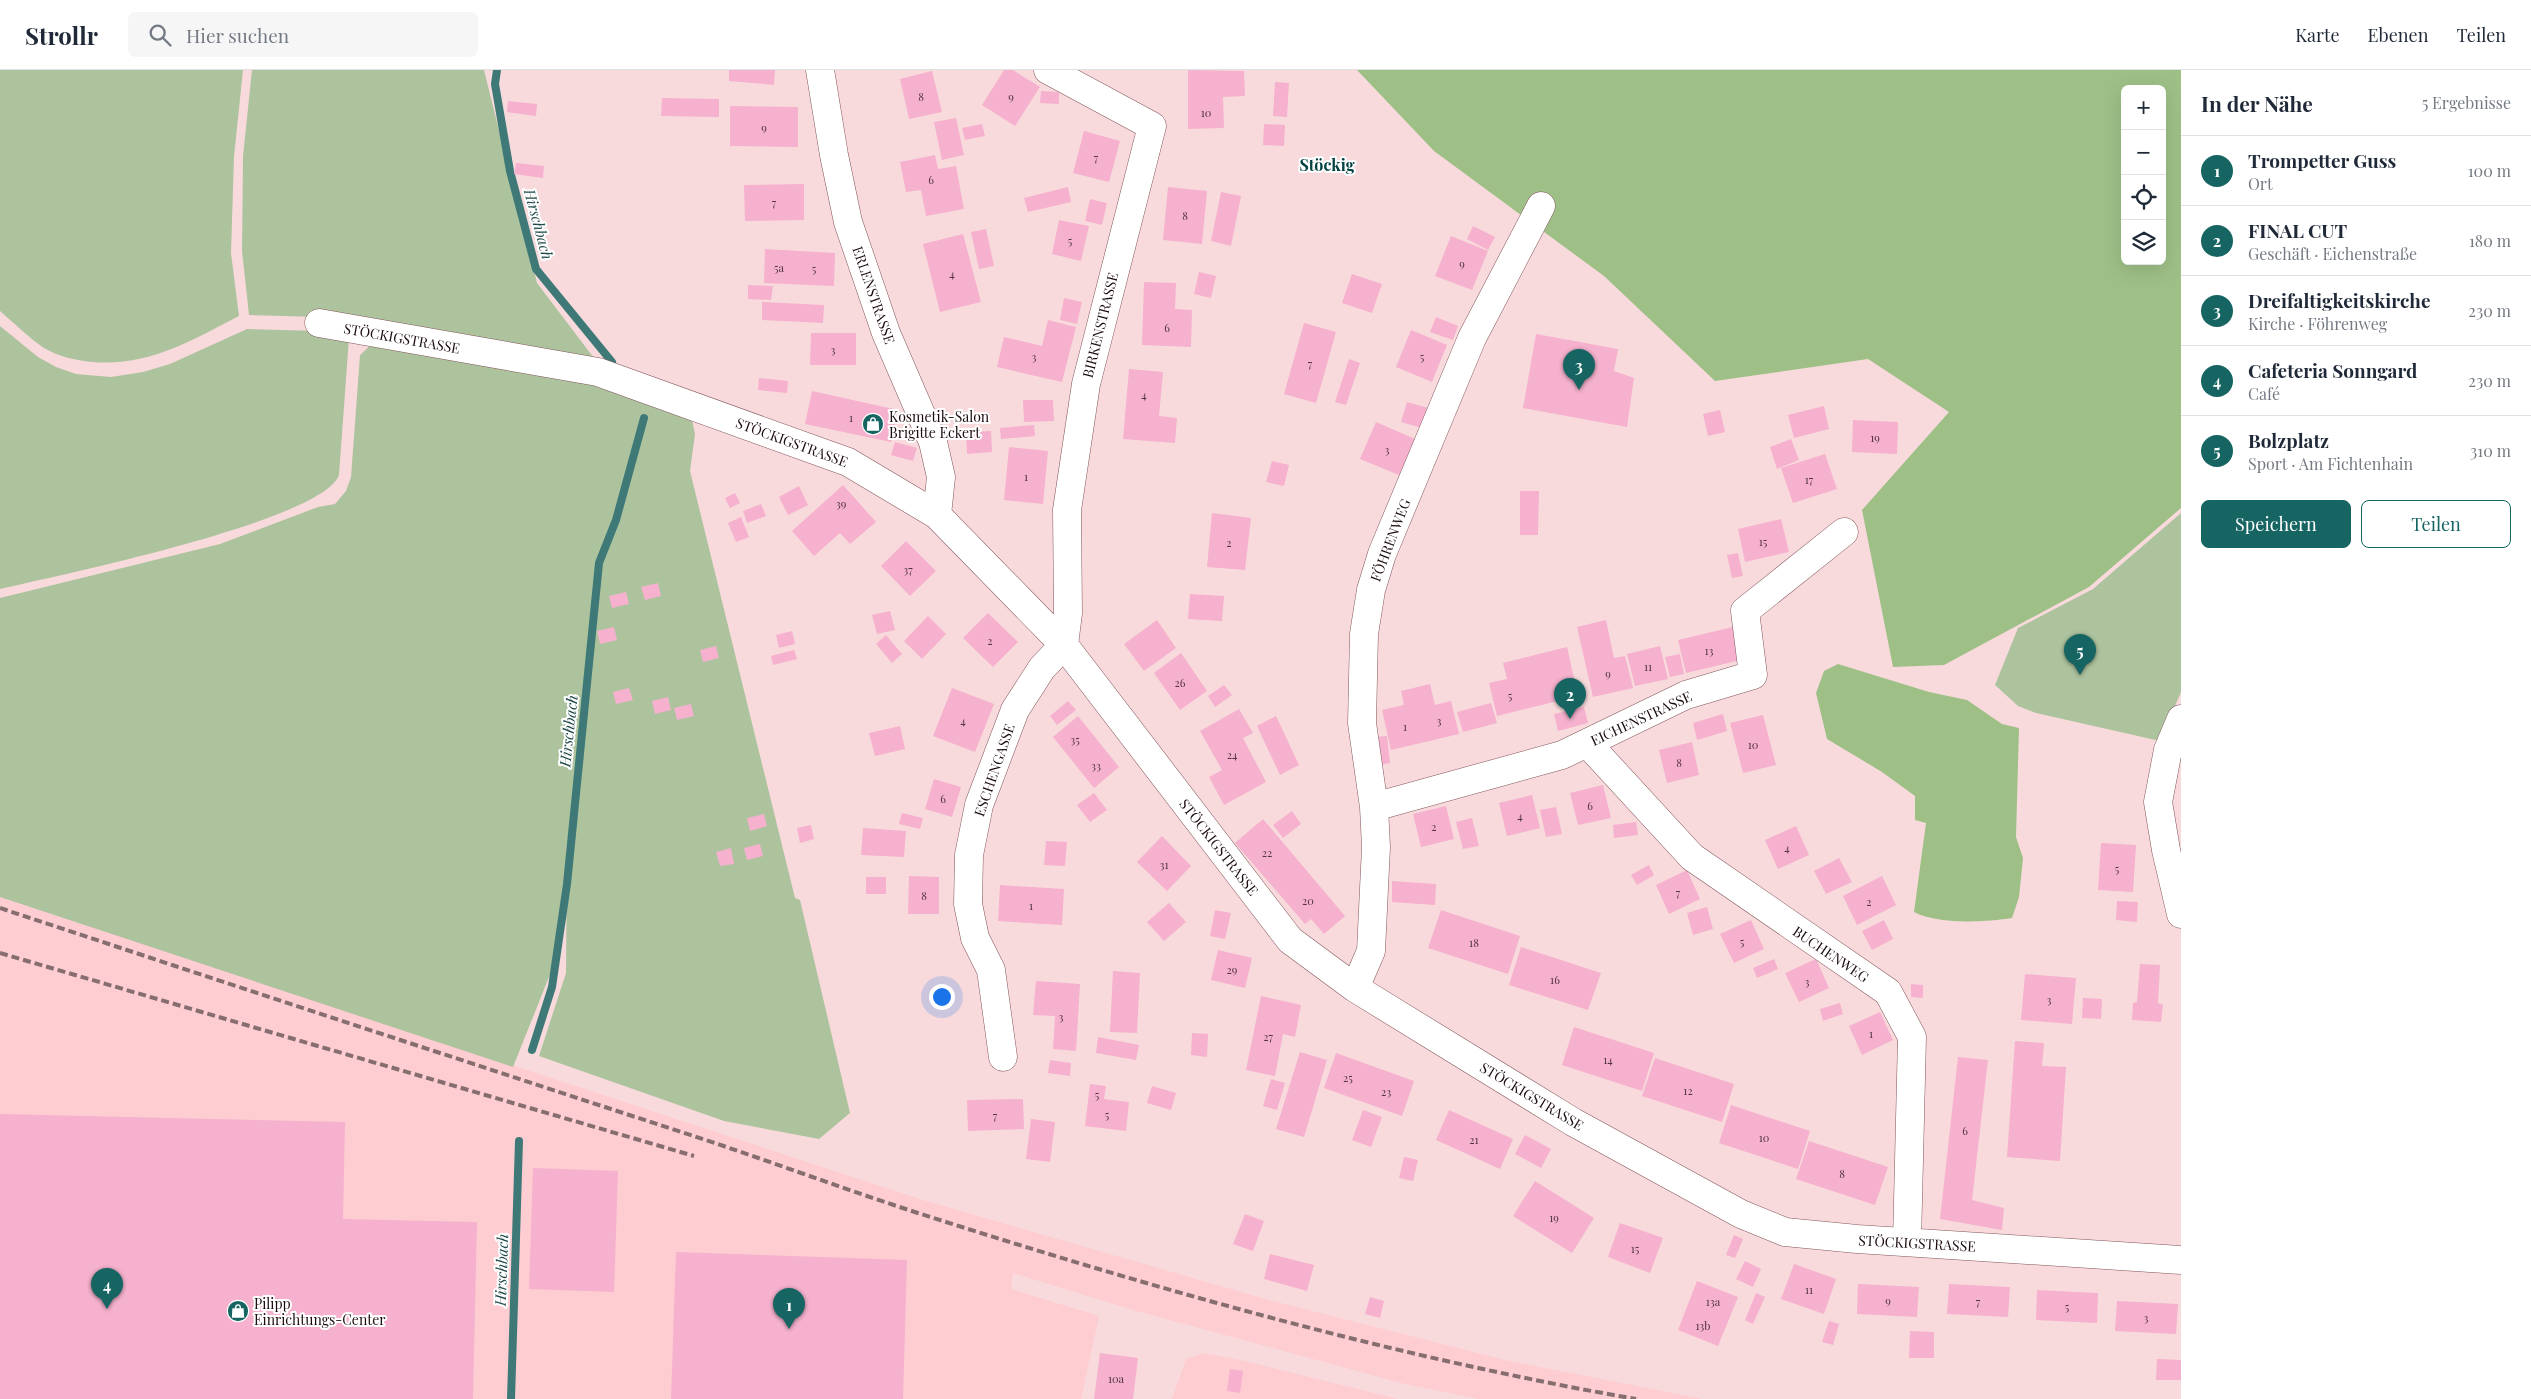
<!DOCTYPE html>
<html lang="de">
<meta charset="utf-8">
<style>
:root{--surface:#fff;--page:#f6f6f7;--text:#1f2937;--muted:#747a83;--line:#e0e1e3;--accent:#166563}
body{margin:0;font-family:"Playfair Display",serif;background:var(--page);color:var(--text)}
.controls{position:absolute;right:15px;top:15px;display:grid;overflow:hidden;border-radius:8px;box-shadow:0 5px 20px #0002}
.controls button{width:45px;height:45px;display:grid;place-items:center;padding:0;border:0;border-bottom:1px solid var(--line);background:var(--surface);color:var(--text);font:25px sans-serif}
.you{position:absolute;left:941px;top:926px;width:18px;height:18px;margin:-12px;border:4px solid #fff;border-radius:50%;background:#1a73e8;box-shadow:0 0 0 8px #1a73e833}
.badge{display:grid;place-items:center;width:32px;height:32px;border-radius:50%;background:var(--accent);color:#fff;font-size:16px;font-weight:700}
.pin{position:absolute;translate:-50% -41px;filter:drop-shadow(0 1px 2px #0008)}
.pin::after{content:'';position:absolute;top:26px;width:18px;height:15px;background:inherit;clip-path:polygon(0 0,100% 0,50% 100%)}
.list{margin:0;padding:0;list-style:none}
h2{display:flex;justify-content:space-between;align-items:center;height:65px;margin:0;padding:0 20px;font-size:21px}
h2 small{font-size:16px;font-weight:400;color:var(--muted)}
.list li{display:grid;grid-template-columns:32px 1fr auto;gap:15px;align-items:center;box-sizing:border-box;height:70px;padding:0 20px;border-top:1px solid var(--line)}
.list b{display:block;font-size:19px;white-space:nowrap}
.list p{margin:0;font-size:16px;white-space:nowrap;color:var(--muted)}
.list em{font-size:16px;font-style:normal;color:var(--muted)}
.actions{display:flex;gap:10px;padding:15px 20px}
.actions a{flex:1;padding:11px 0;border:1px solid var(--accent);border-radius:8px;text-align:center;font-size:18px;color:var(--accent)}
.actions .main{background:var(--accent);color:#fff}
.icon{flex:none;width:28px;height:28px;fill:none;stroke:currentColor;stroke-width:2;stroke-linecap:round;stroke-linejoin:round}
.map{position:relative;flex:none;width:2181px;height:1329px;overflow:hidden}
header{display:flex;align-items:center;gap:30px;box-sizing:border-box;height:70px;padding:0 25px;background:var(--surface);border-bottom:1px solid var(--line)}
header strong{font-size:24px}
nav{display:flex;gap:28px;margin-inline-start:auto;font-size:18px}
.search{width:350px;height:45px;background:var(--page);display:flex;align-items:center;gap:12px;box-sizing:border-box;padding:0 18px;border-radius:8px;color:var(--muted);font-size:19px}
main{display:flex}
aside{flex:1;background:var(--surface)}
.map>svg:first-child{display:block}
</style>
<header>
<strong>Strollr</strong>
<div class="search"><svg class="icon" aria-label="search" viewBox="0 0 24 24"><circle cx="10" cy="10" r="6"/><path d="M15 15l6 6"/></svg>Hier suchen</div>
<nav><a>Karte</a><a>Ebenen</a><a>Teilen</a></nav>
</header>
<main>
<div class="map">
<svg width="2181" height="1329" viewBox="0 0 2181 1329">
<rect width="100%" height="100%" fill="#f9dadc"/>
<path fill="#fdcdd1" d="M0,827L923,1130L1269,1230L1505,1290L1703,1329H1478L1405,1314L1133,1240L1013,1203L1011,1219L1099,1246L1081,1329H0Z
M1204,1283L1249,1292L1398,1329H1172L1186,1289Z"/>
<path fill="#adc39e" d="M0,0H243L234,87L231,183L239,246C191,271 147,297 92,292C75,290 59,287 44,278C29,268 14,253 0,241Z
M252,0H484L537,213L600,296L320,247L249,245L242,181L243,86Z
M0,256L38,287L56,297L76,304L111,307L143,302L170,294L247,259L320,261L349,268L339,405C323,451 55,506 0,519Z
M373,273L592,308L691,345L695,364L690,401L795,828L800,830L850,1043L819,1069L724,1051L539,986L566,903L567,775L559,882L513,997L0,827V528L220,474L318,437L335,434L346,421L351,407L360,285Z
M2181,443V622L2160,671L2036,643L2018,636L1995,615L2018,558L2093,519Z"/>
<path fill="#9ec087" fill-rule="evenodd" d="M1357,0H2181V438L2089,517L1944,595L1893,597L1862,440L1949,342L1868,289L1715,311L1604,206L1434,81ZM2125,19H2162V191H2125Z
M1838,594L1929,622L1967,630L2002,654L2019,658L2016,767L2023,788L2019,827L2012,848C1985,852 1939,855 1914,842L1926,753L1915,750V726L1882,702L1827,669L1816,623L1824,601Z"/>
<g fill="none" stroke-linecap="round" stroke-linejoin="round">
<path stroke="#3e7977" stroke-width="8" d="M497,0L495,14L510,101L536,199L612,292
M532,980L552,917L567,814L599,493L616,450L644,348
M511,1329L519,1071"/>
</g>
<path fill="#f5b1cd" d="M729,0H775L774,15L729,11Z
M1004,0H1013L1040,17L1015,56L982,35Z
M1188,0L1244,1L1245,26L1223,27L1224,58L1188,59Z
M932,1L942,42L909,49L900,9Z
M1275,12L1289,13L1287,47L1273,46Z
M1041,21L1059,22V34L1040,33Z
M662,28L719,29V47L661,46Z
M508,31L537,34L536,46L507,42Z
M730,36L798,37V77L730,76Z
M956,48L964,85L942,90L934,52Z
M982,54L985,66L965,70L962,58Z
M1264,54L1285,55L1284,76L1263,75Z
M1084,61L1120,71L1109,112L1073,103Z
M935,85L938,99L956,96L964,139L926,146L921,120L906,122L900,92Z
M516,93L544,96L543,108L514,104Z
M804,114V150L745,151L744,115Z
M1068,117L1071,132L1028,142L1024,128Z
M1168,117L1207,121L1202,174L1163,170Z
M1221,122L1241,126L1231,176L1211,171Z
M1090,129L1107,133L1102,155L1085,151Z
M1059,150L1089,156L1081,191L1052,184Z
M1473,156L1495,167L1488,180L1467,169Z
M986,159L994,196L979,199L971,162Z
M963,164L981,232L940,242L923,174Z
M1451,166L1488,181L1472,220L1435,206Z
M765,179L835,183L834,216L764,213Z
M1199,202L1216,206L1211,228L1194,224Z
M1352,204L1382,214L1372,243L1342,233Z
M1144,212L1176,213L1175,239L1192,240L1191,277L1142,275Z
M748,215L773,216L771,230L748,229Z
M1064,228L1082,232L1077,254L1060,250Z
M762,232L824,235L823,253L762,250Z
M1436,247L1458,256L1453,270L1430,262Z
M1048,250L1076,257L1062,312L997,297L1004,267L1042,276Z
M1304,253L1336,262L1316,333L1284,324Z
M1411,260L1447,275L1432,312L1396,297Z
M811,263H856V295H810Z
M1536,264L1618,279L1614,301L1634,308L1627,357L1523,338Z
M1349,289L1360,293L1346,335L1335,332Z
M1129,299L1163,302L1159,346L1177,348L1175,373L1123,369Z
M759,308L788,311L787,323L758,320Z
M812,321L898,340L891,372L805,354Z
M1023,330H1053L1054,351L1024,352Z
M1407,332L1428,338L1422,358L1401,352Z
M1824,336L1829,359L1794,368L1788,345Z
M1720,340L1725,362L1708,366L1703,344Z
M1853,350L1898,352L1897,384L1852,382Z
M1376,352L1415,369L1399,405L1360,389Z
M1034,355L1035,366L1001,369L1000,358Z
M991,361L992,382L967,384L966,362Z
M1791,369L1799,390L1777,399L1770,377Z
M895,372L917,378L913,391L891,385Z
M1009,377L1048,381L1043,434L1004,430Z
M1825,384L1837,419L1793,433L1781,398Z
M1272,391L1289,395L1284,416L1266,412Z
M843,415L876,452L850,474L840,463L814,486L792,461Z
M799,416L808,435L788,445L779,427Z
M1520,421H1539L1538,465H1520Z
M735,423L740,433L730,438L725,428Z
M761,434L766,446L747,453L743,441Z
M1212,443L1251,448L1245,500L1207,497Z
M741,447L749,467L736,472L728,453Z
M1781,449L1789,482L1745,492L1738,459Z
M906,471L936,501L910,526L881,496Z
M1738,483L1743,506L1732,508L1727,485Z
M658,513L661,526L645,530L641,517Z
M626,522L629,534L612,538L609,526Z
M1190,524L1224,526L1222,551L1188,549Z
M890,541L895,560L877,564L872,545Z
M988,543L1018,572L993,597L963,568Z
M928,546L946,564L922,589L904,571Z
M1157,550L1176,578L1144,601L1124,574Z
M1606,550L1614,588L1625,586L1633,618L1593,627L1577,557Z
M614,557L617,570L600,574L597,561Z
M1733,557L1741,590L1686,603L1678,570Z
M792,561L795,574L779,578L776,565Z
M886,565L902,584L892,593L876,574Z
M716,576L719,588L703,592L700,580Z
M1660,576L1668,609L1635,616L1627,584Z
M1567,577L1578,626L1497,646L1489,613L1507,609L1503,593Z
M794,580L797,589L773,595L771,586Z
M1181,583L1207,621L1180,640L1154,603Z
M1680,584L1684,604L1670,607L1665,587Z
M1430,614L1435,635L1451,631L1459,664L1391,680L1382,640L1404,635L1401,621Z
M1224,615L1232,625L1215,637L1208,626Z
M629,618L633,630L616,634L613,622Z
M952,618L994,634L975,682L933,666Z
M668,627L671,640L655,644L652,631Z
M1068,631L1076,640L1057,655L1050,646Z
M1491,633L1497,653L1463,662L1457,642Z
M691,634L694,646L677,650L674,638Z
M1584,637L1588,653L1558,661L1554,644Z
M1239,639L1253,663L1243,668L1266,712L1224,735L1209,707L1222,700L1200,661Z
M1723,644L1727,661L1697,670L1693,653Z
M1763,645L1776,695L1743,703L1730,653Z
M1078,646L1119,697L1094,718L1053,667Z
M1276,646L1299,695L1280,705L1257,656Z
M900,656L905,679L875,686L869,663Z
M1387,666L1390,693L1379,695L1376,667Z
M1692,672L1699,705L1667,713L1659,680Z
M934,709L961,717L952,747L925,739Z
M1603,715L1611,748L1578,755L1570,723Z
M1094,723L1107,740L1090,752L1077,735Z
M1532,725L1540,758L1507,766L1499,733Z
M1446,736L1454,769L1421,777L1413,744Z
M1556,737L1562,764L1546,767L1540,740Z
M1292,741L1301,754L1283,768L1273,755Z
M902,743L923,748L920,759L899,754Z
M764,744L767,756L750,761L747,748Z
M1472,748L1479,776L1463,779L1456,752Z
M1263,749L1345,846L1324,864L1311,849L1305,854L1235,773Z
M1636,752L1638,765L1614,768L1613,755Z
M811,755L814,769L800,773L797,758Z
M1796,756L1809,785L1778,799L1765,770Z
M863,758L906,761L904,787L861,785Z
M1162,766L1191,796L1167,821L1137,792Z
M1046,771L1067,772L1065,796L1044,795Z
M2101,773L2136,775L2133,822L2098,820Z
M760,774L763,786L747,790L744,778Z
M731,778L734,794L720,796L716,782Z
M1839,788L1852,812L1826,824L1814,801Z
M1649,795L1654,805L1637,815L1631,805Z
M1687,800L1700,829L1669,844L1656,815Z
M909,806L939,807V844H908Z
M1882,806L1896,835L1857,855L1843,826Z
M866,807H886V824H866Z
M1392,811L1436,814L1435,835L1392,832Z
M1000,815L1064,819L1062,855L998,851Z
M2117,831L2138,832L2137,852L2116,850Z
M1169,833L1186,852L1164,871L1147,852Z
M1707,837L1713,859L1693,865L1687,843Z
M1215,840L1231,843L1225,869L1210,866Z
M1441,840L1520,866L1508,904L1428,878Z
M1751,850L1764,879L1734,893L1720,864Z
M1884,850L1893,869L1872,880L1862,861Z
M1521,877L1601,903L1588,940L1509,915Z
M1218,880L1252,888L1245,918L1211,910Z
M1774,889L1778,899L1757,908L1753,898Z
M1816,889L1829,918L1799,932L1785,903Z
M2140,894L2160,895L2158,933L2163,935L2161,952L2132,950L2133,933L2137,932Z
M1113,901L1140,903L1137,963L1110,962Z
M2025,904L2076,908L2072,954L2021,950Z
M1036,911L1080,914L1076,981L1053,979L1055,946L1033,945Z
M1911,914L1923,915V928L1911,927Z
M1261,926L1301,935L1295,967L1283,964L1275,1006L1246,1000Z
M2083,928L2102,929L2101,949L2082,948Z
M1840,933L1843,944L1823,951L1820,939Z
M1880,942L1893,970L1862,985L1849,956Z
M1574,957L1654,983L1642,1021L1562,995Z
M1192,963L1208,964L1207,987L1191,985Z
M1098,967L1139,975L1136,990L1096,983Z
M2015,971L2044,973L2042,996L2066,997L2060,1091L2007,1087Z
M1300,982L1327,990L1304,1067L1276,1059Z
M1336,983L1414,1011L1402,1046L1324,1018Z
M1958,987L1988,990L1972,1130L2004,1138L2002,1160L1940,1149Z
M1655,988L1734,1014L1722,1052L1642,1026Z
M1050,990L1071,993L1070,1006L1048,1003Z
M1271,1009L1285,1013L1277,1040L1263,1036Z
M1090,1014L1106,1016L1104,1029L1129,1032L1126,1061L1085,1056Z
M1152,1016L1176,1023L1171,1040L1147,1033Z
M1023,1029L1024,1059L968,1061L967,1030Z
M1731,1035L1810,1061L1798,1099L1719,1073Z
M1363,1040L1382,1047L1371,1077L1352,1070Z
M1449,1040L1513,1069L1500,1099L1436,1070Z
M0,1044L345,1052L343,1149L477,1152L473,1329H0Z
M1031,1049L1055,1052L1050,1092L1026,1089Z
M1525,1065L1551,1079L1541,1098L1515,1084Z
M1809,1071L1888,1097L1875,1135L1796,1109Z
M1404,1087L1418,1090L1413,1111L1399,1108Z
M533,1098L618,1101L614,1222L529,1219Z
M1535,1111L1594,1148L1572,1183L1513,1146Z
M1245,1144L1264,1151L1253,1181L1233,1174Z
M1620,1153L1663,1168L1650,1203L1608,1187Z
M1734,1165L1743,1169L1735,1188L1726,1185Z
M676,1182L907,1190L903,1329H671Z
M1270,1184L1314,1195L1307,1221L1264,1209Z
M1745,1191L1761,1199L1753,1217L1736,1209Z
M1794,1194L1836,1209L1824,1244L1781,1229Z
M1697,1211L1738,1227L1718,1276L1678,1260Z
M1858,1214L1919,1217L1917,1247L1857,1244Z
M1949,1214L2010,1217L2008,1247L1947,1244Z
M2037,1220L2098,1223L2097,1253L2036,1250Z
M1756,1223L1765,1227L1753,1254L1745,1250Z
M1370,1227L1384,1231L1380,1248L1365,1244Z
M2117,1231L2178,1234L2176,1264L2115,1261Z
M1829,1251L1839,1254L1833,1275L1822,1272Z
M1910,1261L1934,1262V1288H1909Z
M1100,1283L1138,1288L1133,1329H1094Z
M2157,1289L2181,1290V1310H2156Z
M1230,1299L1243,1301L1240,1323L1227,1321Z"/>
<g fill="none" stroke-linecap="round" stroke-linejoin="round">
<g stroke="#81565a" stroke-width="29">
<path id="minor" d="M820,0L834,85L848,152L886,263L933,372L941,407L937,445
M1048,0L1152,56L1086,314L1067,440L1068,543L1064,575
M319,253L598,302L848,392L937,445L1064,575L1290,870L1355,918L1573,1052L1741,1144L1785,1162L1857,1169L2181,1190
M2181,649L2168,680L2158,732L2166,780L2181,844
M1587,673L1692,787L1888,922L1912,967L1907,1172
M1374,737L1562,685L1686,625L1753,605L1745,541L1844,462
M1355,918L1371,881L1376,777L1374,737L1362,653L1364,564L1371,520L1382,484L1472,268L1541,136
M1003,987L991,900L975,868L968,834L969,785L979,735L1015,640L1042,598L1064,575"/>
</g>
<use href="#minor" stroke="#fff" stroke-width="28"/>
<path stroke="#866e70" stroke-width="4" stroke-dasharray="8 4" stroke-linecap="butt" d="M0,838C223,912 446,985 669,1058C754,1085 837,1117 921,1144C1155,1219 1394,1287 1636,1329
M0,883L694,1086"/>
</g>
<defs>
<g id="shop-disc" transform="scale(1.125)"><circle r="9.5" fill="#166563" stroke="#fff"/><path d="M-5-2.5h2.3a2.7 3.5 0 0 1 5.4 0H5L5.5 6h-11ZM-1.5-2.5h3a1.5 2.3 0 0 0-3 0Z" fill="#fff"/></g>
</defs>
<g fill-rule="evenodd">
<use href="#shop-disc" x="873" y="354"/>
<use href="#shop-disc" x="238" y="1241"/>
</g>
<g text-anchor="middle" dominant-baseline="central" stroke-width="4" stroke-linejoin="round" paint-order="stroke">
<g font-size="11" fill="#52343d">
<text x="921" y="26">8</text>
<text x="1011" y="26">9</text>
<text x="1206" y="42">10</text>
<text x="764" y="57">9</text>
<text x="1096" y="87">7</text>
<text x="931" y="109">6</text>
<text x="774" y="132">7</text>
<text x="1185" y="145">8</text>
<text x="1070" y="170">5</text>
<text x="1462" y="193">9</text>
<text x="779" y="197">5a</text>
<text x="814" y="198">5</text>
<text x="952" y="203">4</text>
<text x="1167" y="257">6</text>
<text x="833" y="279">3</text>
<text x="1034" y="286">3</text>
<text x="1422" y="286">5</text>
<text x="1310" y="293">7</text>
<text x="1144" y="324">4</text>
<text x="851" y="347">1</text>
<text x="1875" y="367">19</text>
<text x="1387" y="379">3</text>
<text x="1026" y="406">1</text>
<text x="1809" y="409">17</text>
<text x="841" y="433">39</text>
<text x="1763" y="471">15</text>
<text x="1229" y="472">2</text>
<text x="908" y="499">37</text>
<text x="990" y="570">2</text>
<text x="1709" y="580">13</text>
<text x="1648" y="596">11</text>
<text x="1608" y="603">9</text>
<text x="1180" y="612">26</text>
<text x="1510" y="625">5</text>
<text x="963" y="650">4</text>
<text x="1439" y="650">3</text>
<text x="1405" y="656">1</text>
<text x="1075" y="669">35</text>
<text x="1753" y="674">10</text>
<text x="1232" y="684">24</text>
<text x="1679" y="692">8</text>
<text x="1096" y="695">33</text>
<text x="943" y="728">6</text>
<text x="1590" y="735">6</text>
<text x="1520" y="745">4</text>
<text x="1434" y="756">2</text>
<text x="1787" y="777">4</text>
<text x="1267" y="782">22</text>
<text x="1164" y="794">31</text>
<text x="2117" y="798">5</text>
<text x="1678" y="822">7</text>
<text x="924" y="825">8</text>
<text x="1308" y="830">20</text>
<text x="1869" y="831">2</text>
<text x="1031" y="835">1</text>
<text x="1742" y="871">5</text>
<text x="1474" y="872">18</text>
<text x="1232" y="899">29</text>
<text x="1555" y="909">16</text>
<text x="1807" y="911">3</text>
<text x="2049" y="929">3</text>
<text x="1061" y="946">3</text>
<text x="1871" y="963">1</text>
<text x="1268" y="966">27</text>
<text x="1608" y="989">14</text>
<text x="1348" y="1007">25</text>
<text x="1688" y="1020">12</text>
<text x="1386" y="1021">23</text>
<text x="1097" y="1024">5</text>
<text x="1107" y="1044">5</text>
<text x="995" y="1045">7</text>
<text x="1965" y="1060">6</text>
<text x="1764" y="1067">10</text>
<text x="1474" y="1069">21</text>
<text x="1842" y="1103">8</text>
<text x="1554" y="1147">19</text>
<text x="1635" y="1178">15</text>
<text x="1809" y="1219">11</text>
<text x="1888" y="1230">9</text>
<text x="1713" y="1231">13a</text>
<text x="1978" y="1231">7</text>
<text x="2067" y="1236">5</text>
<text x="2146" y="1247">3</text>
<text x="1703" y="1255">13b</text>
<text x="1116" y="1308">10a</text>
</g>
<g font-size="14" fill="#1c0b0d" stroke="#fff">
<text transform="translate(874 225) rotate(71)">ERLENSTRASSE</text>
<text transform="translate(1100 255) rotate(-76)">BIRKENSTRASSE</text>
<text transform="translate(402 268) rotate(10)">STÖCKIGSTRASSE</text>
<text transform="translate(792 372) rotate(20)">STÖCKIGSTRASSE</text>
<text transform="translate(1390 470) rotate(-69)">FÖHRENWEG</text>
<text transform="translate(1641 648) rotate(-25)">EICHENSTRASSE</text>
<text transform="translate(994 700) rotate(-71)">ESCHENGASSE</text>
<text transform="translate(1219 777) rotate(52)">STÖCKIGSTRASSE</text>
<text transform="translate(1831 884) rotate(34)">BUCHENWEG</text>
<text transform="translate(1532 1026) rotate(31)">STÖCKIGSTRASSE</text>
<text transform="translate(1917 1173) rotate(3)">STÖCKIGSTRASSE</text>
</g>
<g font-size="14" fill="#1c0b0d" stroke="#fff" text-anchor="start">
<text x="889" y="346">Kosmetik-Salon<tspan x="889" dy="16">Brigitte Eckert</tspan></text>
<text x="254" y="1233">Pilipp<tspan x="254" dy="16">Einrichtungs-Center</tspan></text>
</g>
<g font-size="15" font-style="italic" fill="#1f4948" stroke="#fff">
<text transform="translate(539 154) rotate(75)">Hirschbach</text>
<text transform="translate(568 661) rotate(-84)">Hirschbach</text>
<text transform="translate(501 1200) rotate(-88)">Hirschbach</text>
</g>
<g font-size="16" font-weight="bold" fill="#004241" stroke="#fff">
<text x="1327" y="94">Stöckig</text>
</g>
</g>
</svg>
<div class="controls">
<button>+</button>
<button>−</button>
<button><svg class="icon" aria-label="locate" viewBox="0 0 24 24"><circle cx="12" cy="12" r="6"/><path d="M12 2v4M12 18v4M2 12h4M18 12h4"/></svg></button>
<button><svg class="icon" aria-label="layers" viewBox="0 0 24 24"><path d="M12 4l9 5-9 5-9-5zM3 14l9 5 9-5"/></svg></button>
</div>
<div class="you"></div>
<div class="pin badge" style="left:789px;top:1259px">1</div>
<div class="pin badge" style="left:1570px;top:649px">2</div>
<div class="pin badge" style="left:1579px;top:320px">3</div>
<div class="pin badge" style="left:107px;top:1239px">4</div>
<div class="pin badge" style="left:2080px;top:605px">5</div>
</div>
<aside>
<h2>In der Nähe<small>5 Ergebnisse</small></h2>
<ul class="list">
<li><span class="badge">1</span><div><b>Trompetter Guss</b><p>Ort</p></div><em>100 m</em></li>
<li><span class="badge">2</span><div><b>FINAL CUT</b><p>Geschäft · Eichenstraße</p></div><em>180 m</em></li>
<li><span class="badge">3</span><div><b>Dreifaltigkeitskirche</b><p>Kirche · Föhrenweg</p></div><em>230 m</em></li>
<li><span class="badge">4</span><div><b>Cafeteria Sonngard</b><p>Café</p></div><em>230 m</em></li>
<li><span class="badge">5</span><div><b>Bolzplatz</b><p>Sport · Am Fichtenhain</p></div><em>310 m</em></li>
</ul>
<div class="actions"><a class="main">Speichern</a><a>Teilen</a></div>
</aside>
</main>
